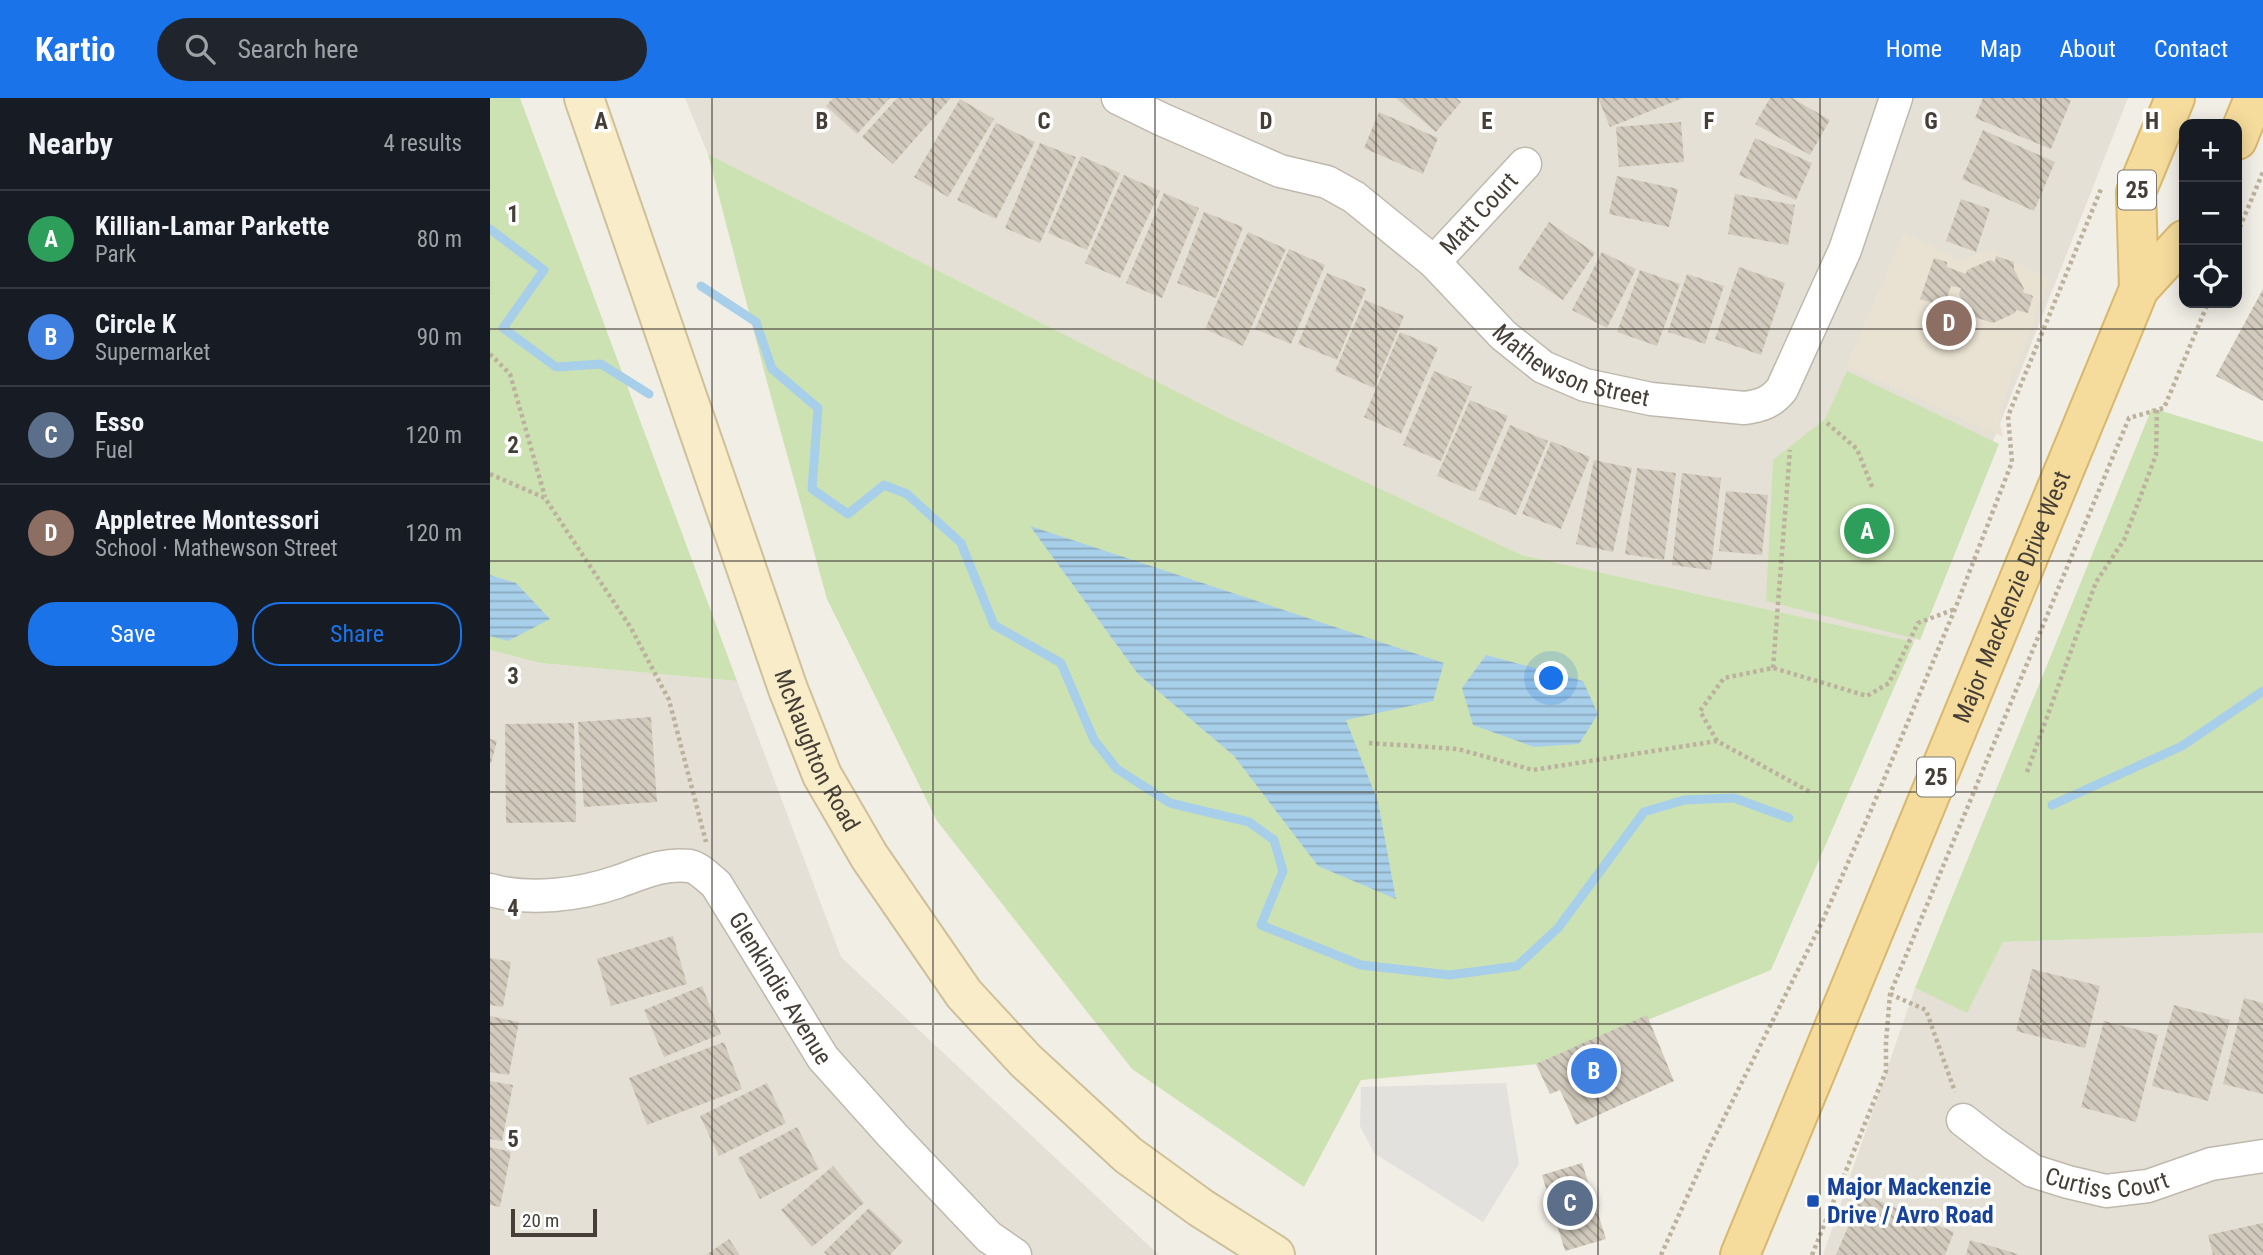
<!DOCTYPE html>
<meta charset="utf-8">
<style>
:root{--surface:#171b24;--page:#20242c;--text:#f1f3f6;--muted:#9ea1a6;--line:#363941;--accent:#1a73e8}
body{margin:0;font-family:"Roboto Condensed",sans-serif;background:var(--page);color:var(--text)}
.controls{position:absolute;right:21px;top:21px;display:grid;overflow:hidden;border-radius:14px;box-shadow:0 4px 18px #0003}
.controls button{width:63px;height:63px;display:grid;place-items:center;padding:0;border:0;border-bottom:2px solid var(--line);background:var(--surface);color:var(--text);font:35px sans-serif}
.scale{position:absolute;left:21px;bottom:18px;width:86px;box-sizing:border-box;padding-left:7px;border:4px solid #443e36;border-top:0;font-size:19px;line-height:24px;white-space:nowrap;color:#443e36;-webkit-text-stroke:5px #fff;paint-order:stroke}
.you{position:absolute;left:1062px;top:581px;width:24px;height:24px;margin:-18px;border:5px solid #fff;border-radius:50%;background:#1a73e8;box-shadow:0 0 0 10px #1a73e833}
.badge{display:grid;place-items:center;width:46px;height:46px;border-radius:50%;background:var(--accent);color:#fff;font-size:23px;font-weight:700}
.pin{position:absolute;translate:-50% -50%;border:4px solid #fff;box-shadow:0 2px 7px #0006}
.list{margin:0;padding:0;list-style:none}
h2{display:flex;justify-content:space-between;align-items:center;height:91px;margin:0;padding:0 28px;font-size:30px}
h2 small{font-size:23px;font-weight:400;color:var(--muted)}
.list li{display:grid;grid-template-columns:46px 1fr auto;gap:21px;align-items:center;box-sizing:border-box;height:98px;padding:0 28px;border-top:2px solid var(--line)}
.list b{display:block;font-size:26px;white-space:nowrap}
.list p{margin:0;font-size:23px;white-space:nowrap;color:var(--muted)}
.list em{font-size:23px;font-style:normal;color:var(--muted)}
.actions{display:flex;gap:14px;padding:21px 28px}
.actions a{flex:1;padding:16px 0;border:2px solid var(--accent);border-radius:28px;text-align:center;font-size:24px;color:var(--accent)}
.actions .main{background:var(--accent);color:#fff}
.icon{flex:none;width:38px;height:38px;fill:none;stroke:currentColor;stroke-width:2;stroke-linecap:round;stroke-linejoin:round}
.map{position:relative;flex:none;width:1773px;height:1157px;overflow:hidden}
header{display:flex;align-items:center;gap:42px;box-sizing:border-box;height:98px;padding:0 35px;background:var(--accent);color:#fff}
header strong{font-size:33px}
nav{display:flex;gap:38px;margin-inline-start:auto;font-size:24px}
.search{width:490px;height:63px;background:var(--page);display:flex;align-items:center;gap:18px;box-sizing:border-box;padding:0 24px;border-radius:38px;color:var(--muted);font-size:26px}
main{display:flex}
aside{flex:1;background:var(--surface)}
.map>svg:first-child{display:block}
</style>
<header>
<strong>Kartio</strong>
<div class="search"><svg class="icon" aria-label="search" viewBox="0 0 24 24"><circle cx="10" cy="10" r="6"/><path d="M15 15l6 6"/></svg>Search here</div>
<nav><a>Home</a><a>Map</a><a>About</a><a>Contact</a></nav>
</header>
<main>
<aside>
<h2>Nearby<small>4 results</small></h2>
<ul class="list">
<li><span class="badge" style="background:#2e9e5b">A</span><div><b>Killian-Lamar Parkette</b><p>Park</p></div><em>80 m</em></li>
<li><span class="badge" style="background:#3f7fe0">B</span><div><b>Circle K</b><p>Supermarket</p></div><em>90 m</em></li>
<li><span class="badge" style="background:#5c6f8a">C</span><div><b>Esso</b><p>Fuel</p></div><em>120 m</em></li>
<li><span class="badge" style="background:#8d6e63">D</span><div><b>Appletree Montessori</b><p>School · Mathewson Street</p></div><em>120 m</em></li>
</ul>
<div class="actions"><a class="main">Save</a><a>Share</a></div>
</aside>
<div class="map">
<svg width="1773" height="1157" viewBox="0 0 1773 1157">
<defs>
<pattern id="water-rules" width="6" height="5" patternUnits="userSpaceOnUse" patternTransform="scale(1.75)"><rect width="6" height="5" fill="#a8cfe9"/><path d="M0 2.5h6" fill="none" stroke="#8aa9be"/></pattern>
<pattern id="building-back-hatch" width="6" height="6" patternUnits="userSpaceOnUse" patternTransform="scale(1.75)"><rect width="6" height="6" fill="#d2cabd"/><path d="M-1 5l2 2M0 0l6 6M5-1l2 2" fill="none" stroke="#aca59a"/></pattern>
</defs>
<rect width="100%" height="100%" fill="#f1eee6"/>
<path fill="#e5e0d5" d="M195,0H1638L1424,544L1032,457L739,320L218,56Z
M0,552L50,565L247,583L351,859L669,1157H0Z
M1773,835V1157H1333L1425,890L1477,914L1513,844Z"/>
<path fill="#e9e2d2" d="M1414,135L1469,162L1500,152L1559,181L1508,317L1513,339L1357,268Z"/>
<path fill="#cde2b3" d="M0,0H30L247,583L50,565L0,552Z
M218,56L739,320L1032,457L1424,544L1281,872L1049,966L871,982L814,1089L642,971L447,723L337,501L277,284Z
M1357,273L1509,346L1430,542L1276,503L1283,362L1335,321Z
M1662,310L1773,344V835L1513,844L1477,915L1425,890Z"/>
<path fill="#e3e1de" d="M1016,985L1029,1066L993,1124L884,1055L870,1028L871,989Z"/>
<path fill="url(#water-rules)" d="M540,428L954,565L943,603L856,622L888,704L906,801L828,768L744,658L648,576Z
M0,477L26,485L60,521L18,543L0,538Z
M996,557L1093,583L1108,616L1089,646L1044,649L983,627L972,590Z"/>
<g fill="none" stroke-linecap="round" stroke-linejoin="round">
<path stroke="#a8cfe9" stroke-width="9" d="M0,131L54,172L13,230L66,269L111,266L159,296
M211,188L266,224L282,271L328,310L322,391L358,416L394,387L417,396L471,445L504,527L571,565L604,642L627,671L680,705L759,724L784,742L793,773L771,827L871,867L960,877L1027,868L1068,830L1154,714L1194,702L1244,700L1299,720
M1562,707L1692,648L1773,593"/>
</g>
<path fill="url(#building-back-hatch)" d="M343,0H400L367,36L336,8Z
M407,0H461L403,66L372,39Z
M906,0H966L971,4L946,34Z
M1108,0H1193L1120,29Z
M1280,0H1302L1340,22L1320,57L1265,26Z
M1493,0H1575L1581,2L1561,51L1485,20Z
M470,1L504,21L458,99L424,79Z
M889,14L948,40L933,76L874,50Z
M1191,24L1194,64L1129,69L1126,29Z
M506,25L545,44L506,121L467,102Z
M1493,32L1565,64L1544,113L1472,81Z
M1265,40L1322,65L1306,102L1249,77Z
M550,45L586,59L550,145L515,130Z
M591,58L630,75L597,152L558,135Z
M634,77L670,93L630,180L595,165Z
M1127,78L1188,91L1179,129L1119,116Z
M674,95L709,110L672,200L636,185Z
M1245,96L1305,107L1298,147L1238,136Z
M1471,101L1500,111L1486,154L1456,143Z
M714,114L753,129L726,200L687,185Z
M1059,124L1105,155L1073,202L1028,171Z
M758,134L796,151L753,248L715,231Z
M799,151L835,167L801,246L765,231Z
M1112,154L1146,171L1117,230L1082,212Z
M1506,158L1524,164V171L1534,191L1533,194L1543,198L1538,215L1526,212L1525,215L1503,225L1481,218L1469,196L1471,190L1461,188L1454,209L1430,201L1444,160L1457,164V169L1476,176L1477,172L1500,162L1505,164Z
M1249,169L1295,185L1271,257L1225,241Z
M1150,172L1190,186L1167,248L1127,234Z
M837,175L876,191L847,262L808,246Z
M1197,176L1234,188L1215,246L1178,234Z
M1773,191V303L1726,278Z
M875,202L914,218L884,290L845,273Z
M910,234L948,250L911,336L874,319Z
M944,273L982,289L951,363L913,347Z
M980,302L1018,318L985,394L947,378Z
M1020,327L1058,343L1026,417L989,401Z
M1061,343L1100,359L1071,431L1032,416Z
M1104,362L1142,370L1123,454L1086,446Z
M1147,370L1186,375L1174,462L1135,456Z
M1192,375L1231,380L1221,472L1182,467Z
M1236,393L1278,397L1272,457L1229,453Z
M161,619L167,704L94,709L88,624Z
M84,625L86,724L16,725L15,626Z
M0,641L7,643L1,665H0Z
M183,838L197,886L121,908L107,861Z
M0,860L21,864L13,909L0,907Z
M1542,871L1610,888L1595,950L1526,933Z
M212,888L231,936L174,959L154,912Z
M1754,900L1773,905V996L1733,986Z
M1684,907L1740,922L1718,1003L1662,988Z
M1157,917L1184,983L1086,1027L1070,992L1060,996L1046,966Z
M0,918L29,924L19,977L0,974Z
M1614,923L1668,937L1646,1024L1591,1009Z
M234,944L252,991L157,1027L139,980Z
M0,983L23,987L12,1043L0,1041Z
M277,985L296,1025L229,1058L210,1018Z
M307,1029L329,1071L270,1101L248,1060Z
M0,1049L21,1054L10,1109L0,1107Z
M1092,1065L1116,1141L1075,1153L1052,1077Z
M343,1068L374,1105L322,1149L291,1112Z
M1372,1096L1464,1134L1455,1157H1346Z
M379,1110L413,1143L400,1157H337L334,1154Z
M1773,1125V1157H1723L1718,1137Z
M239,1141L250,1157H216Z
M1480,1142L1528,1156V1157H1476Z"/>
<g fill="none" stroke-linecap="round" stroke-linejoin="round">
<g stroke="#bfb8ad" stroke-width="35">
<g id="street">
<path id="s1" d="M628,0L671,21L790,73L837,84L864,99L944,164L1013,237L1053,269L1095,287L1161,301L1254,310C1271,308 1282,304 1292,291L1355,152L1406,0"/>
<path id="s2" d="M944,164L1035,66"/>
<path id="s3" d="M0,792C39,803 89,797 127,784C153,775 171,765 200,768C209,770 218,780 226,786L333,960L403,1038L499,1139L525,1157"/>
<path id="s4" d="M1473,1022L1504,1046L1543,1073L1578,1084L1616,1093L1658,1088L1721,1066L1773,1058"/>
</g>
</g>
<g stroke="#cdc09a" stroke-width="42">
<g id="secondary">
<path id="s5" d="M94,0L298,591L332,677L379,758L474,896L536,963L638,1057L711,1110L785,1157"/>
</g>
</g>
<g stroke="#d8b76e" stroke-width="42">
<g id="primary">
<path d="M1747,42L1764,0"/>
<path d="M1649,191L1646,94L1685,0"/>
<path id="s6" d="M1250,1157L1649,191L1694,142"/>
</g>
</g>
<path stroke="#bcb19d" stroke-width="4.5" stroke-dasharray="3.5 3.5" stroke-linecap="butt" d="M1747,136L1773,74
M0,256L20,276L55,399
M1337,325L1367,351L1383,391
M0,376L55,400L141,530L179,602L216,744
M1283,570L1300,352
M1227,643L1210,613L1234,580L1283,570L1377,598L1399,585L1428,525L1465,511
M879,645L968,651L1043,672L1227,643L1322,695
M1537,674L1606,484L1634,442L1666,357L1667,312
M1400,896L1436,912L1465,994
M1171,1157L1219,1050L1332,824L1382,710L1465,511L1522,364L1518,318L1611,91
M1322,1157L1396,973V944L1400,896L1639,320L1674,310L1718,205"/>
<use href="#street" stroke="#fff" stroke-width="32"/>
<use href="#secondary" stroke="#f9edc9" stroke-width="38"/>
<use href="#primary" stroke="#f5db9c" stroke-width="38"/>
</g>
<path fill="none" stroke="#443e36" stroke-width="2" stroke-opacity="0.55" d="M222,0V1157M443,0V1157M665,0V1157M886,0V1157M1108,0V1157M1330,0V1157M1551,0V1157M0,231H1773M0,463H1773M0,694H1773M0,926H1773"/>
<rect fill="#1a4fb4" stroke="#fff" stroke-width="2.5" x="1316" y="1096" width="14" height="14" rx="3.5"/>
<g text-anchor="middle" dominant-baseline="central" stroke-width="7" stroke-linejoin="round" paint-order="stroke">
<g fill="#fff" stroke="#7c7872" stroke-width="2">
<rect x="1628" y="72.5" width="38" height="39" rx="5"/>
<rect x="1427" y="659.5" width="38" height="39" rx="5"/>
</g>
<g font-size="23" font-weight="bold" fill="#443e36">
<text x="1647" y="92">25</text>
<text x="1446" y="679">25</text>
</g>
<g font-size="24" fill="#443e36" stroke="#fff">
<text stroke="none"><textPath href="#s2" startOffset="66">Matt Court</textPath></text>
<text stroke="none"><textPath href="#s1" startOffset="537">Mathewson Street</textPath></text>
<text stroke="none"><textPath href="#s6" startOffset="712">Major MacKenzie Drive West</textPath></text>
<text stroke="none"><textPath href="#s5" startOffset="693">McNaughton Road</textPath></text>
<text stroke="none"><textPath href="#s3" startOffset="359">Glenkindie Avenue</textPath></text>
<text stroke="none"><textPath href="#s4" startOffset="163">Curtiss Court</textPath></text>
</g>
<g font-size="24" font-weight="bold" fill="#164399" stroke="#fff" text-anchor="start">
<text x="1337" y="1089">Major Mackenzie<tspan x="1337" dy="28">Drive / Avro Road</tspan></text>
</g>
</g>
<g font-size="23" text-anchor="middle" font-weight="bold" fill="#443e36" stroke="#fff" stroke-width="7" stroke-linejoin="round" paint-order="stroke">
<text x="111" y="31">A</text>
<text x="332" y="31">B</text>
<text x="554" y="31">C</text>
<text x="776" y="31">D</text>
<text x="997" y="31">E</text>
<text x="1219" y="31">F</text>
<text x="1441" y="31">G</text>
<text x="1662" y="31">H</text>
<text x="23" y="124">1</text>
<text x="23" y="355">2</text>
<text x="23" y="586">3</text>
<text x="23" y="818">4</text>
<text x="23" y="1049">5</text>
</g>
</svg>
<div class="controls">
<button>+</button>
<button>−</button>
<button><svg class="icon" aria-label="locate" viewBox="0 0 24 24"><circle cx="12" cy="12" r="6"/><path d="M12 2v4M12 18v4M2 12h4M18 12h4"/></svg></button>
</div>
<div class="scale">20 m</div>
<div class="you"></div>
<div class="pin badge" style="left:1377px;top:433px;background:#2e9e5b">A</div>
<div class="pin badge" style="left:1104px;top:973px;background:#3f7fe0">B</div>
<div class="pin badge" style="left:1080px;top:1105px;background:#5c6f8a">C</div>
<div class="pin badge" style="left:1459px;top:225px;background:#8d6e63">D</div>
</div>
</main>
